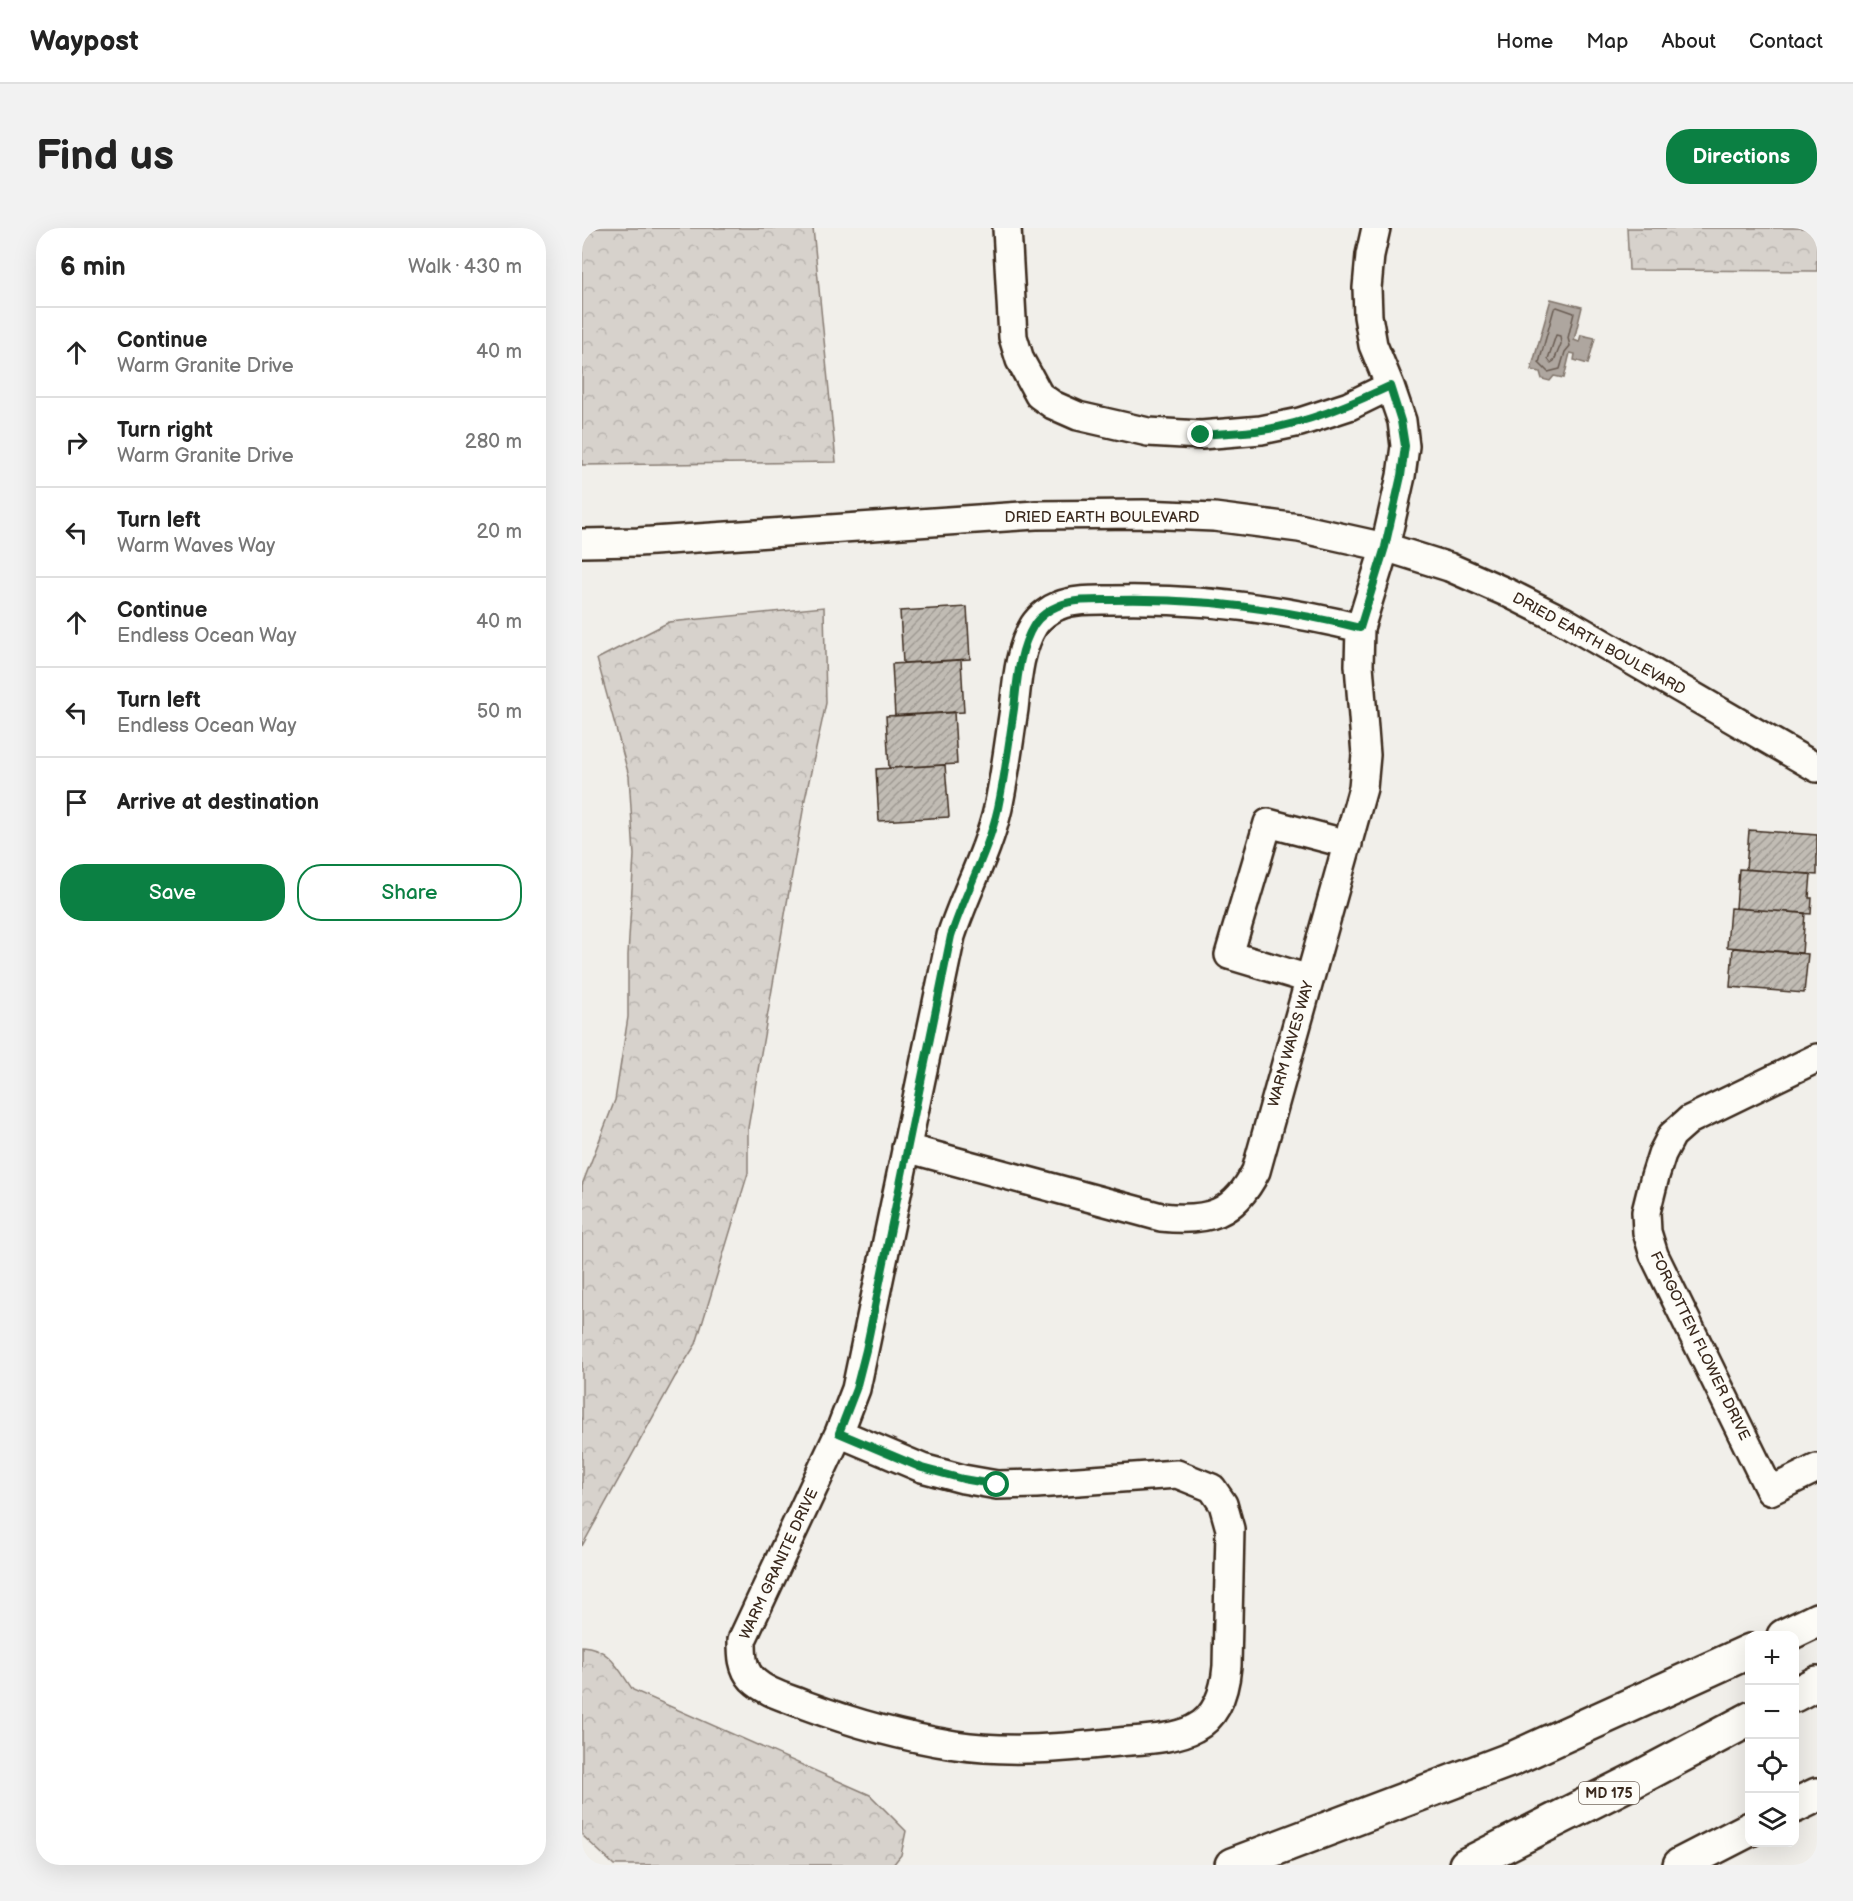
<!DOCTYPE html>
<meta charset="utf-8">
<style>
:root{--surface:#fff;--page:#f2f2f2;--text:#222;--muted:#767676;--line:#e0e0e0;--accent:#0b8043}
body{margin:0;font-family:"Balsamiq Sans",sans-serif;background:var(--page);color:var(--text)}
.controls{position:absolute;right:18px;bottom:18px;display:grid;overflow:hidden;border-radius:12px;box-shadow:0 6px 24px #0002}
.controls button{width:54px;height:54px;display:grid;place-items:center;padding:0;border:0;border-bottom:2px solid var(--line);background:var(--surface);color:var(--text);font:30px sans-serif}
.stop{position:absolute;width:18px;height:18px;margin:-14px;border:4px solid #0b8043;border-radius:50%;background:#fff}
.stop.end{background:#0b8043;border-color:#fff;box-shadow:0 2px 6px #0008}
.list{margin:0;padding:0;list-style:none}
h2{display:flex;justify-content:space-between;align-items:center;height:78px;margin:0;padding:0 24px;font-size:26px}
h2 small{font-size:20px;font-weight:400;color:var(--muted)}
.list li{display:grid;grid-template-columns:39px 1fr auto;gap:18px;align-items:center;box-sizing:border-box;height:90px;padding:0 24px;border-top:2px solid var(--line)}
.list b{display:block;font-size:22px;white-space:nowrap}
.list p{margin:0;font-size:20px;white-space:nowrap;color:var(--muted)}
.list em{font-size:20px;font-style:normal;color:var(--muted)}
.actions{display:flex;gap:12px;padding:18px 24px}
.actions a{flex:1;padding:14px 0;border:2px solid var(--accent);border-radius:24px;text-align:center;font-size:21px;color:var(--accent)}
.actions .main{background:var(--accent);color:#fff}
.icon{flex:none;width:33px;height:33px;fill:none;stroke:currentColor;stroke-width:2;stroke-linecap:round;stroke-linejoin:round}
.map{position:relative;flex:none;width:1235px;height:1637px;overflow:hidden;border-radius:24px}
header{display:flex;align-items:center;gap:36px;box-sizing:border-box;height:84px;padding:0 30px;background:var(--surface);border-bottom:2px solid var(--line)}
header strong{font-size:28px}
nav{display:flex;gap:33px;margin-inline-start:auto;font-size:21px}
.intro{display:flex;align-items:center;justify-content:space-between;box-sizing:border-box;height:144px;padding:0 36px}
h1{margin:0;font-size:42px}
.button{padding:15px 27px;border-radius:24px;background:var(--accent);color:#fff;font-size:21px;font-weight:700}
main{display:flex;gap:36px;padding:0 36px}
aside{flex:1;background:var(--surface);border-radius:24px;box-shadow:0 6px 24px #0002}
.map>svg:first-child{display:block}
</style>
<header>
<strong>Waypost</strong>
<nav><a>Home</a><a>Map</a><a>About</a><a>Contact</a></nav>
</header>
<div class="intro"><h1>Find us</h1><a class="button">Directions</a></div>
<main>
<aside>
<h2>6 min<small>Walk · 430 m</small></h2>
<ul class="list">
<li><svg class="icon" aria-label="ahead" viewBox="0 0 24 24"><path d="M12 20V5M6 11l6-6 6 6"/></svg><div><b>Continue</b><p>Warm Granite Drive</p></div><em>40 m</em></li>
<li><svg class="icon" aria-label="right" viewBox="0 0 24 24"><path d="M7 20v-9h11M14 6l5 5-5 5"/></svg><div><b>Turn right</b><p>Warm Granite Drive</p></div><em>280 m</em></li>
<li><svg class="icon" aria-label="left" viewBox="0 0 24 24"><path d="M17 20v-9H6M10 6l-5 5 5 5"/></svg><div><b>Turn left</b><p>Warm Waves Way</p></div><em>20 m</em></li>
<li><svg class="icon" aria-label="ahead" viewBox="0 0 24 24"><path d="M12 20V5M6 11l6-6 6 6"/></svg><div><b>Continue</b><p>Endless Ocean Way</p></div><em>40 m</em></li>
<li><svg class="icon" aria-label="left" viewBox="0 0 24 24"><path d="M17 20v-9H6M10 6l-5 5 5 5"/></svg><div><b>Turn left</b><p>Endless Ocean Way</p></div><em>50 m</em></li>
<li><svg class="icon" aria-label="arrive" viewBox="0 0 24 24"><path d="M6 21V4h12l-3 4 3 4H6"/></svg><div><b>Arrive at destination</b></div></li>
</ul>
<div class="actions"><a class="main">Save</a><a>Share</a></div>
</aside>
<div class="map">
<svg width="1235" height="1637" viewBox="0 0 1235 1637">
<defs>
<pattern id="forest-crowns" width="20" height="18" patternUnits="userSpaceOnUse" patternTransform="scale(1.5)"><rect width="20" height="18" fill="#d7d2cc"/><path d="M2 6a3 3 0 1 1 6 0M12 15a3 3 0 1 1 6 0" fill="none" stroke="#b9b4af"/></pattern>
<pattern id="building-hatch" width="6" height="6" patternUnits="userSpaceOnUse" patternTransform="scale(1.5)"><rect width="6" height="6" fill="#c1bcb4"/><path d="M-1 1l2-2M0 6l6-6M5 7l2-2" fill="none" stroke="#9e9992"/></pattern>
</defs>
<rect width="100%" height="100%" fill="#f1efea"/>
<filter id="ink" filterUnits="userSpaceOnUse"><feTurbulence type="fractalNoise" baseFrequency=".0167" numOctaves="2"/><feDisplacementMap in="SourceGraphic" scale="12" xChannelSelector="R" yChannelSelector="G"/><feConvolveMatrix kernelMatrix="1 2 1 2 8 2 1 2 1" color-interpolation-filters="sRGB"/></filter>
<g filter="url(#ink)">
<path fill="url(#forest-crowns)" stroke="#897e75" stroke-width="1.5" d="M0,0H231L254,234L0,237Z
M1045,0H1235V43L1047,42Z
M242,379L244,475L223,571L166,900V945L114,1116L93,1149L0,1318V957L33,872L46,789V727L52,627L47,548L15,431L87,394Z
M0,1418C27,1419 37,1442 51,1462L288,1567L324,1603L319,1627L311,1637H32L0,1607Z"/>
<path fill="#aea69f" stroke="#80746b" stroke-width="1.5" d="M969,71L1000,79L992,112L997,114L999,107L1013,110L1006,136L992,132L993,126L988,125L982,150L972,148L968,153L960,151L958,144L949,142Z"/>
<g fill="none" stroke-linecap="round" stroke-linejoin="round">
<path stroke="#695c52" stroke-width="1.5" d="M975,79L992,85L986,110L988,118L983,124L978,141L966,144L957,135L972,81Z
M974,107L978,108L979,116L972,133L969,135L966,131Z"/>
</g>
<path fill="url(#building-hatch)" stroke="#3b2a1e" stroke-width="1.5" d="M385,379L388,431L321,435L318,383Z
M379,432L382,484L313,488L310,436Z
M372,484L375,536L307,540L304,488Z
M363,537L367,589L297,593L294,541Z
M1167,602L1235,607V647L1164,641Z
M1157,641L1229,646L1227,670H1230L1229,686L1154,680Z
M1148,680L1223,685L1220,725L1145,719Z
M1151,720L1226,726L1222,765L1148,759Z"/>
<g fill="none" stroke-linecap="round" stroke-linejoin="round">
<g stroke="#3b2a1e" stroke-width="32">
<path id="minor" d="M425,0L431,109L438,132L457,167L471,177L496,188L566,204L619,207L679,202L718,194L767,178L808,158
M0,315L56,314L454,287L561,286L632,289L717,300L803,319L867,339L926,365L982,393L1235,540
M727,751L647,727L686,595L766,616
M1235,830L1107,892L1090,907L1080,926L1073,948L1064,984L1065,1004L1072,1027L1188,1263L1235,1240
M324,920L579,989C626,994 652,987 674,943L781,560L784,527L777,437L778,400L803,319L819,248L823,218L820,193L808,158L791,117L786,88L785,60L788,27L794,0
M257,1205L340,1240L381,1251L415,1257L454,1256L595,1246L630,1260L641,1276L648,1301L645,1438C643,1462 636,1488 613,1500C594,1511 558,1512 537,1514C483,1520 427,1525 373,1517C322,1509 271,1495 223,1477C206,1470 184,1465 170,1451C160,1440 160,1427 160,1412L257,1205L274,1161L369,708C383,665 406,624 416,580C423,547 427,514 432,481C435,454 437,421 452,397C457,389 468,381 476,378C492,371 513,372 530,372C614,370 697,380 778,400"/>
</g>
<g stroke="#3b2a1e" stroke-width="38">
<path id="primary" d="M1202,1408L1235,1392
M1212,1467L1235,1455
M1212,1578L1235,1567
M650,1637L930,1531L1168,1423
M884,1637L1053,1552L1168,1491
M1098,1637L1168,1601"/>
</g>
<use href="#minor" stroke="#fdfcf7" stroke-width="27"/>
<use href="#primary" stroke="#fdfcf7" stroke-width="33"/>
</g>
</g>
<g fill="none" stroke-linecap="round" stroke-linejoin="round" filter="url(#ink)">
<path stroke="#0b8043" stroke-width="8" d="M415,1257L381,1251L340,1240L257,1205L274,1161L284,1122L369,708C383,665 406,624 416,580C423,547 427,514 432,481C435,454 437,421 452,397C457,389 468,381 476,378C492,371 514,372 530,372C614,370 697,380 778,400L803,319L819,248L823,218L819,193L808,158C767,177 725,195 680,202C660,205 639,205 619,207"/>
</g>
<g text-anchor="middle" dominant-baseline="central" stroke-width="4.5" stroke-linejoin="round" paint-order="stroke">
<rect fill="#fdfcf7" stroke="#75695f" stroke-width="1.5" x="997" y="1554" width="60" height="22" rx="4.5"/>
<g font-size="14" font-weight="bold" fill="#3b2a1e">
<text x="1027" y="1565">MD 175</text>
</g>
<g font-size="15" fill="#3b2a1e" stroke="#fdfcf7">
<text x="520" y="289">DRIED EARTH BOULEVARD</text>
<text transform="translate(1017 416) rotate(29)">DRIED EARTH BOULEVARD</text>
<text transform="translate(709 816) rotate(-74)">WARM WAVES WAY</text>
<text transform="translate(1118 1118) rotate(64)">FORGOTTEN FLOWER DRIVE</text>
<text transform="translate(197 1336) rotate(-65)">WARM GRANITE DRIVE</text>
</g>
</g>
</svg>
<div class="controls">
<button>+</button>
<button>−</button>
<button><svg class="icon" aria-label="locate" viewBox="0 0 24 24"><circle cx="12" cy="12" r="6"/><path d="M12 2v4M12 18v4M2 12h4M18 12h4"/></svg></button>
<button><svg class="icon" aria-label="layers" viewBox="0 0 24 24"><path d="M12 4l9 5-9 5-9-5zM3 14l9 5 9-5"/></svg></button>
</div>
<div class="stop" style="left:415px;top:1257px"></div>
<div class="stop end" style="left:619px;top:207px"></div>
</div>
</main>
